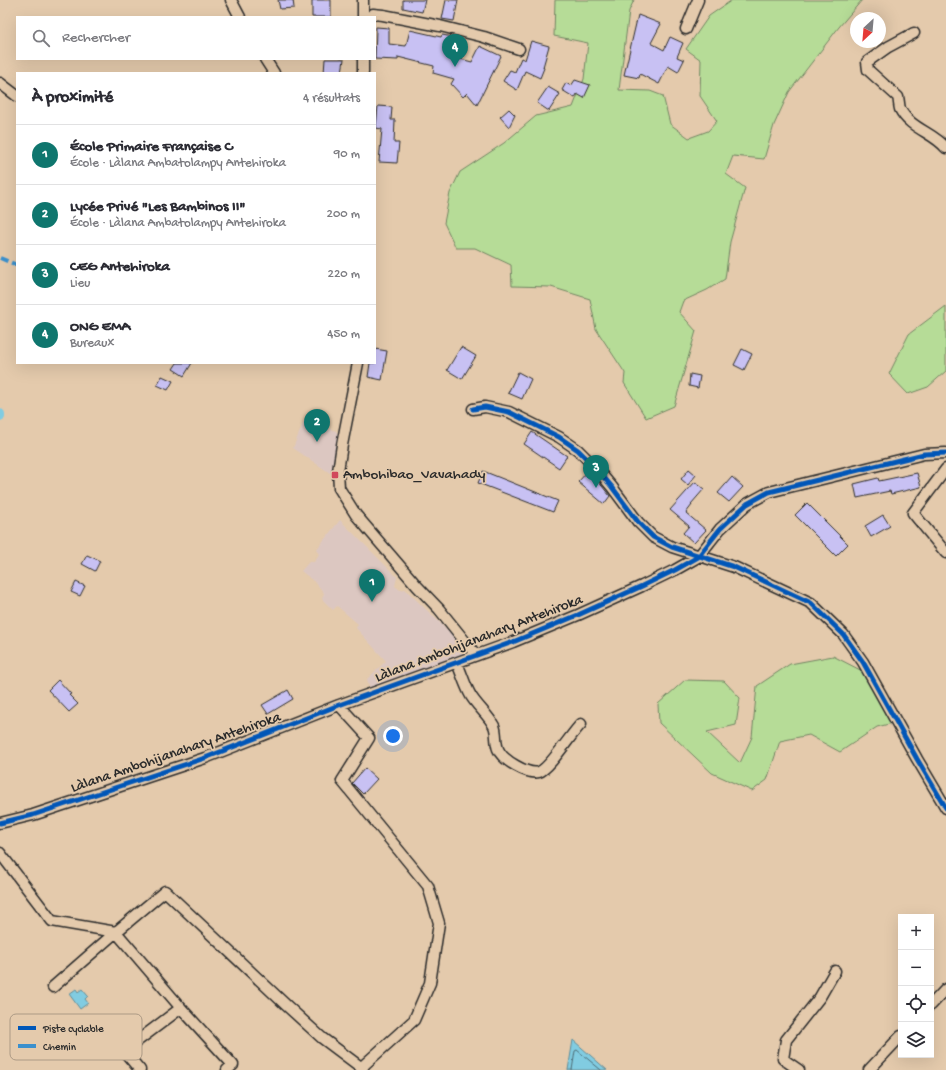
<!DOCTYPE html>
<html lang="fr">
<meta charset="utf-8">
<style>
:root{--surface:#fff;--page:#f2f2f3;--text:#2b2b33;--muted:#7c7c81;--line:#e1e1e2;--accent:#0f766e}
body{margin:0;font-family:"Gochi Hand",sans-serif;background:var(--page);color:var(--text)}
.controls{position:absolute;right:12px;bottom:12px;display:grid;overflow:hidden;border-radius:0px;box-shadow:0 4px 16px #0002}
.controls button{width:36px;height:36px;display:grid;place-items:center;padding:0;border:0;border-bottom:1px solid var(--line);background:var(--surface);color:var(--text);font:20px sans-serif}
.compass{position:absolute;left:850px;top:12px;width:36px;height:36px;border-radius:50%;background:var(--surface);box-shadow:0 4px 16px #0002;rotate:206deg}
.you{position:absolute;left:393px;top:736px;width:14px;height:14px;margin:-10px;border:3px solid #fff;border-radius:50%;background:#1a73e8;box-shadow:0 0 0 6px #1a73e833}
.badge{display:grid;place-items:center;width:26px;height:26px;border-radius:50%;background:var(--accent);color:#fff;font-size:13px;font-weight:700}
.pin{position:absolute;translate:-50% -33px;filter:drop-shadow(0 1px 2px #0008)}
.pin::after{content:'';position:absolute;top:21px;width:14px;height:12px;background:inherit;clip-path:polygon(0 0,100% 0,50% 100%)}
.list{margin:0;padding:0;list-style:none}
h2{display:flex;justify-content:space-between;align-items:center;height:52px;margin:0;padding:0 16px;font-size:17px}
h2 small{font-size:13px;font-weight:400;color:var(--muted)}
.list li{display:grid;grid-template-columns:26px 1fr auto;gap:12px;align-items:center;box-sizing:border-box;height:60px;padding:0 16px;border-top:1px solid var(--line)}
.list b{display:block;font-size:15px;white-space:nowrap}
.list p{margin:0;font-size:13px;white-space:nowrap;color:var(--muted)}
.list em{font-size:13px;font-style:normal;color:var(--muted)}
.icon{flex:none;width:22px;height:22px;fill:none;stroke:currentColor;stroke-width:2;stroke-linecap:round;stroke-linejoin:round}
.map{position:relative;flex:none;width:946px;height:1070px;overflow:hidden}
.search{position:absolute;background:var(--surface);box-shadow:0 4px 16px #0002;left:16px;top:16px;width:360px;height:44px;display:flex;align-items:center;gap:10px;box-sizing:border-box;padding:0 14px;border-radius:0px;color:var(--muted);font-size:15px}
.panel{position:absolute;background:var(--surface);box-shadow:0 4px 16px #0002;left:16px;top:72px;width:360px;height:292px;border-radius:0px}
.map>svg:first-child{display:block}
</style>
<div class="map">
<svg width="946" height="1070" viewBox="0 0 946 1070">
<rect width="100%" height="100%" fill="#e4caac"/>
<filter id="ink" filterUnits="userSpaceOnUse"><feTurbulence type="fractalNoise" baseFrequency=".025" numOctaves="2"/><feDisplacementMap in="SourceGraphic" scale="8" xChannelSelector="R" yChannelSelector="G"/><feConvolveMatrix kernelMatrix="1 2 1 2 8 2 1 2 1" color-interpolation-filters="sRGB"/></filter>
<g filter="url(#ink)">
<path fill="#dcc7c1" d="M304,421L336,431L339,436L334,471L330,473L293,448Z
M340,520L397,577L395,586L400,590L405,589L458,640L464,653L370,689L367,679L386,661L356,628L358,624L337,606L333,610L322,599L324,593L315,582L301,571L309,562H314L319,554L316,550Z"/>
<path fill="#b6dc97" stroke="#708461" d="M555,0H634L629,11L619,90L650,91L663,96L670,124L689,138L708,131L717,121L700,96L701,60L686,49L709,16L732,0H862L839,27L789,92L774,125L764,159L733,156L726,174L745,188L730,242L725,279L707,290L683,301L679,312L696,331L674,406L646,418L624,383L625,373L596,329L590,299L551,287L512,286L511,265L475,248H456L444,223L450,193L460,172L504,143L536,116L573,107L584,79L588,43L554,36Z
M946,306V371L928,387L908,394L889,374L909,334Z
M833,656L870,675L897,722L877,727L840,752L809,735L780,741L767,780L752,791L712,773L659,723L658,704L685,680L724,681L740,698L736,725L707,732L740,763L752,737L757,686L790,664Z"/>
<path fill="#81cce1" stroke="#5f8c98" d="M76,989L78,992L82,989L88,996L85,999L88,1003L80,1009L69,994Z
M573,1040L607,1070H568Z"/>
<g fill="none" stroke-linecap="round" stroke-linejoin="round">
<path stroke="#4d6b74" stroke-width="1" d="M572,1070L575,1051L577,1050L601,1070"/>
<path stroke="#81cce1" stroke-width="10" d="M0,414V416"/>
</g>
<path fill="#c8c1f3" stroke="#2b2b2b" d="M278,0H293L294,8L280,9Z
M312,0H331V17H312Z
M403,0H425L422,12L403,8Z
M446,0H458L454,21L442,19Z
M638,15L661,24L651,43L664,50L670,37L683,43L677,57L684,60L678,72L668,66L659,84L640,74L639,78L624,75Z
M376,27L389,28V44L406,46L410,30L441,37L442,35L453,37L449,56L472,62L480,46L501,56L477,105L467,93L463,97L451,84L454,79L433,73L434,66L398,57V60L375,59Z
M531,41L549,46L543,67L544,68L540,78L525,71L517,90L503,81L510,70L515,72L521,58L525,60Z
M325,59H344L342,73H324Z
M575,80L590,85L584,98L577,94L575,98L562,90L566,83L571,86Z
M548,87L560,94L549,111L537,103Z
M378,106L392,107L391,120H395L394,143H399L397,163L379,162L382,129L376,128Z
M509,109L515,115L509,127L500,117Z
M461,347L476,356L462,379L447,370Z
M375,349L387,351L382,380L368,377L370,363H375Z
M742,349L752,354L744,370L734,365Z
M177,363H192L184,376L173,369Z
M518,372L531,379L522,399L508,393Z
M690,374L700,376L698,388L689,386Z
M162,376L173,381L168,390L157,385Z
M532,432L567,456L559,468L524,444Z
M689,469L696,475L688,485L681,479Z
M589,470L610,496L604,504L578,482Z
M483,471L558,501L553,512L478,483Z
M917,473L921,487L891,494L890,491L857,498L854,484L878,478L879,481Z
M732,477L743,487L729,502L718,493Z
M695,482L704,489L691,504L692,505L686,513L706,530L694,543L683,533L689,526L670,510Z
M807,503L848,544L836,556L795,515Z
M883,515L890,526L871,537L865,526Z
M87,555L100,561L95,571L82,564Z
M76,582L85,586L80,596L71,592Z
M58,680L71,694L69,695L78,704L69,712L48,690Z
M288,690L293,699L268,714L262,705Z
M365,768L377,779L363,794L352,783Z"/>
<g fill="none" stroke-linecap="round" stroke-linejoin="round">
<g stroke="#2b2b2b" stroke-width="13">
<path id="minor" d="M231,0L240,17
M363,17V0
M369,17L373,14L383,15L440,26L484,37L519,49
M686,29L698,0
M914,33L888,47L867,62L868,70L898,97C899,100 899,106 900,109C910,129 933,132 946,148
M265,59L274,73
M363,73V59
M0,83L17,96
M358,363L342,445L338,471L339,488L356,515L417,586L439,609L476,655
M473,409L485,407L509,412L559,437L578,450L596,468L612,487L638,522L653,537L672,547L734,567L811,603L843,634L863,662L917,759L946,808
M946,469L913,513L946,553
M457,663C462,674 465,686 471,696C478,707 488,715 494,726C497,732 495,742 498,749C502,760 528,775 539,772C550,768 571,734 581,724
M339,705L369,738L342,781L428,886L439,923L430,983L414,1020L365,1064L361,1070
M0,823L33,815L205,758L339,705L513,642L578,615L642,586L675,570L698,557L720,529L747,504L769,492L924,454L946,453
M0,853L52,921L116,932L181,1008L124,1051L140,1070
M53,987L116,932L165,891L287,1006L322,1038L362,1068
M931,1005L946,989
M181,1008L233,1065L227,1070
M799,1070L783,1059L786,1040L820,997L835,971
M869,1070L901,1036"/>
</g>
<use href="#minor" stroke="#e4caac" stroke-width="10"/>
<path stroke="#3b90cd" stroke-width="4" stroke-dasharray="8 4" stroke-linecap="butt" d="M0,258L17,265"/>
<g stroke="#e4caac" stroke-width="8">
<path id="cycleway" d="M473,409L485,407L509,412L559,437L578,450L596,468L612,487L638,522L653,537L672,547L734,567L811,603L843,634L863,662L917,759L946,808
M0,823L33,815L205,758L339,705L513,642L578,615L642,586L675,570L698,557L720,529L747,504L769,492L924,454L946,453"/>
</g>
<use href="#cycleway" stroke="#0057b8" stroke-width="5"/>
</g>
</g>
<rect fill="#d1495b" stroke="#e4caac" stroke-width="1.5" x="331" y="471" width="8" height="8" rx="2"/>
<g text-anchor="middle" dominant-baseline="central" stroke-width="3.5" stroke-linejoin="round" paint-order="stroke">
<g font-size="15" fill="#2b2b2b" stroke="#e4caac" text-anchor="start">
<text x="343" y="475">Ambohibao_Vavahady</text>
</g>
<g font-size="15" fill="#2b2b2b" stroke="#e4caac">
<text transform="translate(479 639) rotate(-21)">Làlana Ambohijanahary Antehiroka</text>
<text transform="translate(176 753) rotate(-19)">Làlana Ambohijanahary Antehiroka</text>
</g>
</g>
<rect x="10" y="1014" width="132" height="46" rx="6" fill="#e4caac" stroke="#ac9a85" stroke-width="1"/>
<rect x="18" y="1026" width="18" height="4" fill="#0057b8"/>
<rect x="18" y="1044" width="18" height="4" fill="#3b90cd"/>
<g font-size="11" fill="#2b2b2b">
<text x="43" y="1032">Piste cyclable</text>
<text x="43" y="1050">Chemin</text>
</g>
</svg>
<div class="controls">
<button>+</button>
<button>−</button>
<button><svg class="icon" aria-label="locate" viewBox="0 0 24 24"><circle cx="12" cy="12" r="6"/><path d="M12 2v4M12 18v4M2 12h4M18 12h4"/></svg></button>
<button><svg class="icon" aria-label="layers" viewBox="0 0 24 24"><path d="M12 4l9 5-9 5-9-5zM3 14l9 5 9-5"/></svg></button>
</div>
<svg class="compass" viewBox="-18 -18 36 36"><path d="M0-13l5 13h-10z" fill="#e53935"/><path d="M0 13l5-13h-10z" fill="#7c7c81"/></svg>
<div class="you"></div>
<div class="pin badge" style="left:372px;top:602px">1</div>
<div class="pin badge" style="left:317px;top:442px">2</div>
<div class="pin badge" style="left:596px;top:488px">3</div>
<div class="pin badge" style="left:455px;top:67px">4</div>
<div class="search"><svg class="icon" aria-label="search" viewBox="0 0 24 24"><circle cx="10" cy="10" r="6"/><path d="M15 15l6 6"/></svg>Rechercher</div>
<section class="panel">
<h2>À proximité<small>4 résultats</small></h2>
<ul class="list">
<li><span class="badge">1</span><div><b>École Primaire Française C</b><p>École · Làlana Ambatolampy Antehiroka</p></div><em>90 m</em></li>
<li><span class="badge">2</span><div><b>Lycée Privé &quot;Les Bambinos II&quot;</b><p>École · Làlana Ambatolampy Antehiroka</p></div><em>200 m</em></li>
<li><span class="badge">3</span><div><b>CEG Antehiroka</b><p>Lieu</p></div><em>220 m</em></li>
<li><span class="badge">4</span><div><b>ONG EMA</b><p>Bureaux</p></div><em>450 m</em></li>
</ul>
</section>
</div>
